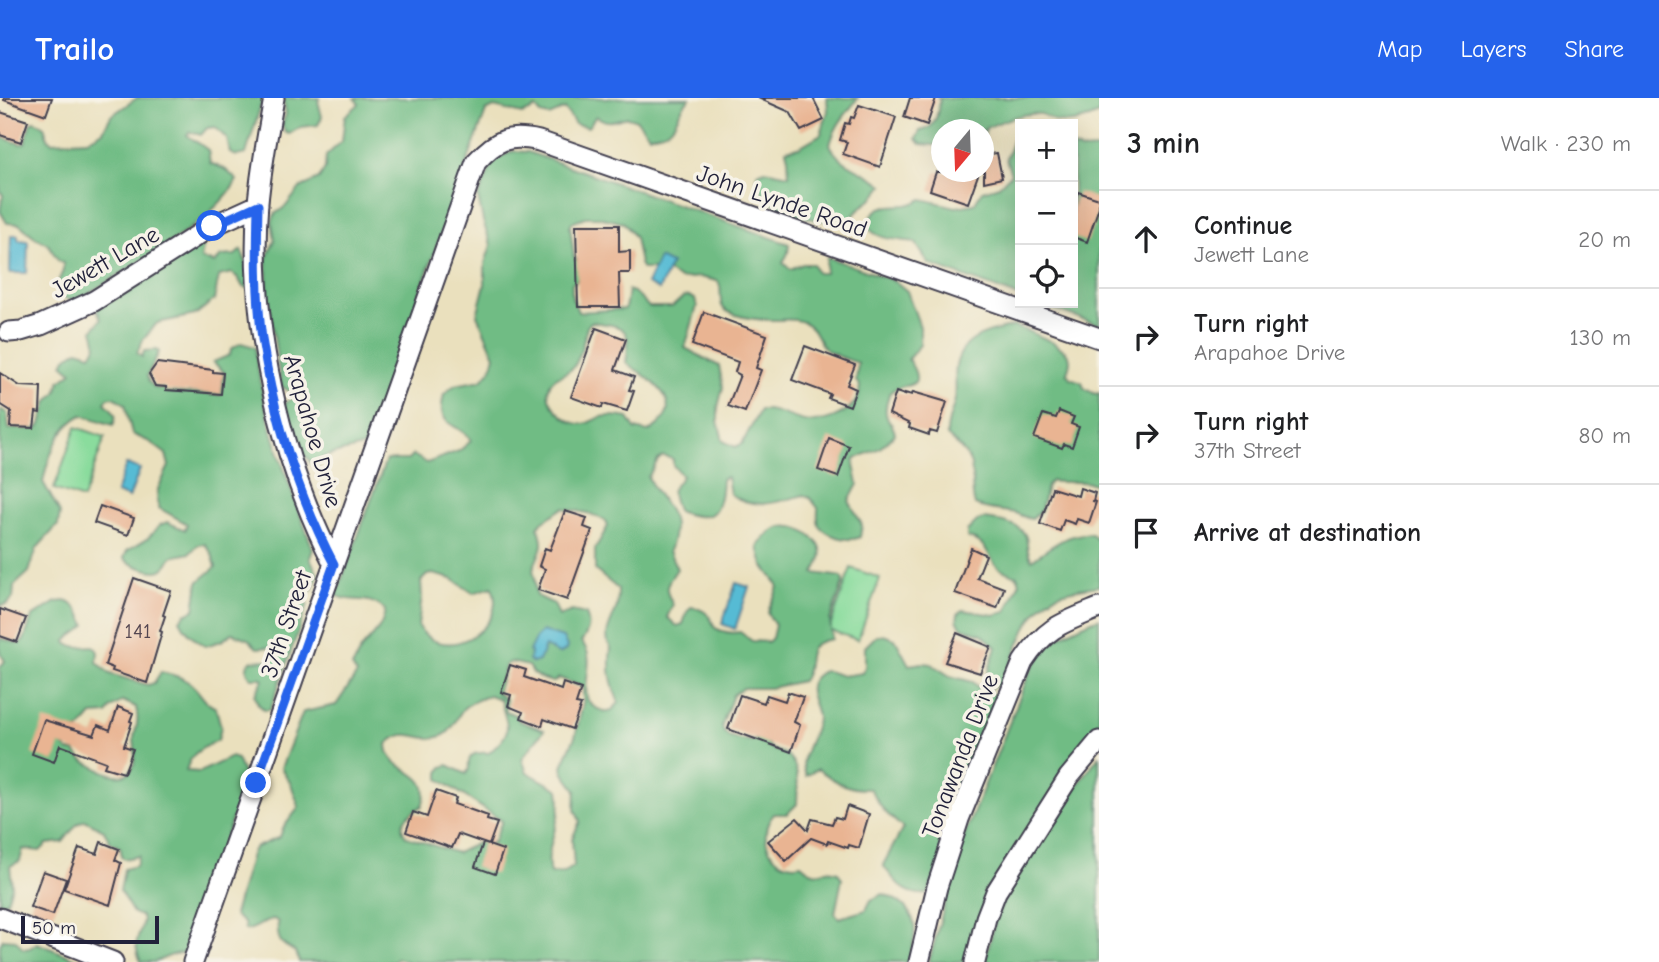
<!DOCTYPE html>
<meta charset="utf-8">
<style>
:root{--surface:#fff;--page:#f6f6f6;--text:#202124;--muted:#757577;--line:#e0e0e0;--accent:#2563eb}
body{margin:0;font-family:"Comic Neue",sans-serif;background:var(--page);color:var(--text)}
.controls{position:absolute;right:21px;top:21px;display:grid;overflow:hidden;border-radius:0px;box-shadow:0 7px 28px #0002}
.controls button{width:63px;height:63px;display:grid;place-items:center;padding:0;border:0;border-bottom:2px solid var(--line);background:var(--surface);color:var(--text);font:35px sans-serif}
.compass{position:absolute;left:931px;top:21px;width:63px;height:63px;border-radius:50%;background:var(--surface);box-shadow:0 7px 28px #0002;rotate:199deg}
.scale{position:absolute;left:21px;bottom:18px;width:138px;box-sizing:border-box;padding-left:7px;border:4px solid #22223b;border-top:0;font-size:19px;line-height:24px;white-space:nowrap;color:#22223b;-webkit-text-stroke:5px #f7f3e8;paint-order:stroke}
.stop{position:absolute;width:21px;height:21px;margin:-16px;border:5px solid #2563eb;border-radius:50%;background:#fff}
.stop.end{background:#2563eb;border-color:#fff;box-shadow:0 2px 7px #0008}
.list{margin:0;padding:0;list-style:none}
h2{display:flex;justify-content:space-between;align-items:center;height:91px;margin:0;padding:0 28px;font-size:30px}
h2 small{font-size:23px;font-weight:400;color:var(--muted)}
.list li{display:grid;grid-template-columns:46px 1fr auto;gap:21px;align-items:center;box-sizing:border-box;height:98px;padding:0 28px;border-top:2px solid var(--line)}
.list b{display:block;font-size:26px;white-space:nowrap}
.list p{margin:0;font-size:23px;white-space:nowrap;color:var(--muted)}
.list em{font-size:23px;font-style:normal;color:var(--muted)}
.icon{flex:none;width:38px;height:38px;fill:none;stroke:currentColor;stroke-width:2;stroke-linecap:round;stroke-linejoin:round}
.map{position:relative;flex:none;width:1099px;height:864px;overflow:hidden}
header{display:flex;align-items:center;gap:42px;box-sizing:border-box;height:98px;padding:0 35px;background:var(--accent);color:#fff}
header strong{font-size:33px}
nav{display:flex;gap:38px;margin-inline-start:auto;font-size:24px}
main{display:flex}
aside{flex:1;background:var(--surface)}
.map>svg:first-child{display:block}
</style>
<header>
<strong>Trailo</strong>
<nav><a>Map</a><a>Layers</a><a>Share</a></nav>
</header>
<main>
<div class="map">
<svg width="1099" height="864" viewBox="0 0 1099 864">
<rect width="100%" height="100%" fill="#f7f3e8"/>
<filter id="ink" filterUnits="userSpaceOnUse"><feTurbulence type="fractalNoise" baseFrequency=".0143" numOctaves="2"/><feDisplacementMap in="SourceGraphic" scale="14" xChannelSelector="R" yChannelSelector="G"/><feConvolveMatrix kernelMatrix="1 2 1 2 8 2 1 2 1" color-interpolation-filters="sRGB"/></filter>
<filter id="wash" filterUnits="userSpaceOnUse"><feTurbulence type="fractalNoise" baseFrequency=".00686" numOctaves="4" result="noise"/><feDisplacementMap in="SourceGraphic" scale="28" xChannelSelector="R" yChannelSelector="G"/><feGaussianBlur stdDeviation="1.57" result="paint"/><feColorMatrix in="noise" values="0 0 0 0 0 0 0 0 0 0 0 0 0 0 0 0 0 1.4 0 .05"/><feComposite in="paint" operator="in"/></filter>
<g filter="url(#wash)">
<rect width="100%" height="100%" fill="#eae0bd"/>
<path fill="#8adc9d" stroke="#567f6c" stroke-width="2" d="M76,329L105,339L83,401L54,391Z
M851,470L880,480L858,542L829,532Z"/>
<path fill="#6fbc84" stroke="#486f60" stroke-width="2" fill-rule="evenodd" d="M137,0H263L246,56L237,58L230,55L227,41L215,29L207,30L201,37L189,34L187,37L208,52L210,65L225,71L237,82C214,126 120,175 76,203L64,200L56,188L63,173V165L59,164L48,146L36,140L19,126L7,125L0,113L3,97L0,93V39L21,46L25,45L30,26L33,23C52,28 41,35 51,44L87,42L103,33L111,18Z
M283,0H320L318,3L322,19L318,27L301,29L289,36L285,34L282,27L286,16Z
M354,0H690C671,19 683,33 649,37L637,22L628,19C614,21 610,28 596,18L588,29L575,26L565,11L549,18L541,16L536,10L523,16L494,9L486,13L364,348C350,353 336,354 322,360L318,368H312L308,360L299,356L284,306L292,300V295L281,288L268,197L266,161L275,142L272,124L275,116L286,108L300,90L319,81L325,70L326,58L342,43L345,18L359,6Z
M827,0H858C846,17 836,25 830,46C838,68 866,72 883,87C876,102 860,106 852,120C825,131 753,112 757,75L765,72L789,77L788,60L786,52L799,49L821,36L828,13Z
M938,0H1099V16C1087,22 1069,27 1055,23C1050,21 1046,17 1040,16C1021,14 1003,23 986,30L984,39V32H942L941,48L921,46L916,41L920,33C937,30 937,17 940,2Z
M1020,28V199L929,166L915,144C899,141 878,143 868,129C875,95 901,116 922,101L956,109L974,106L982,93L999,88L1011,76L1006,61L1017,30Z
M1073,49L1080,52L1099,51V227L1036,205H1073Z
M513,53L528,54L789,146L788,155L783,165L790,171L803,166H813L817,175H825L827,159L895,183L907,193L920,229V247L908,261C931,296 899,283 891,294C888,297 886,307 886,310C884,321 894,326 895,336L880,350L855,361L854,367L858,386L849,403L862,427L860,439C849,445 826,438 819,427C817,422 818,416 818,410L810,400L804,397C778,404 754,413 730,396L727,379L722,381C720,418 712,425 677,413L671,393L682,378L673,367V361L663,358L658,362L648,379C662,411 684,413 669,453L677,471C666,487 663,489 673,507L667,519L677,528L683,526L687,514L691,509C705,511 710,517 715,530C723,534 731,536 740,534L752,543L768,544L772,540L775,527L768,516C769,505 777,498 778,487L763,467L758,449C772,425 793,422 813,440C819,445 823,452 821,460C820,465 816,471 814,475L842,479L843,485L830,522L832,541C797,546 816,564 802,583L770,590H743L733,597L722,627L723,633L728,638L740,642L754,643L767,633C766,662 782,646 792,663C800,675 797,693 797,706L787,716H774C754,738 773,773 801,766C821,784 821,767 838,774L842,781L835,815L839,820L866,812L871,802L883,796C918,809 920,831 908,864H409L396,860L394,864H299C296,843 275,857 278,824L274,821C263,822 256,832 245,832L244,825L234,817L251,756L254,750L280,739L283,730L299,709L291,686L281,670L303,614L336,607L357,576L352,569C356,563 358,555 363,549C374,536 383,530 385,512C366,495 352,507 336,497L386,362H408L413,357L427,365L459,353L471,343C465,330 445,329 442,314C441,310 443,301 444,296L455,287L482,282L491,271L495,258L477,217L485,186V165L491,147L483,123L478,99L492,66L498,60ZM585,119H598L624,125L635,140L640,166L643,171H663L680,181L699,179L718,183C724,192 716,207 727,213C740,220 760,222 775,222C785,222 793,220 803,224C815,229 816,239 823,249C830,257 848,261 858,265L856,283L860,288C859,292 860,296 858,299C851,316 820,327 804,323C787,319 777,311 760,312L742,346L735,349L723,343L718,323V309L723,289L719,268L685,250L697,208L695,201L689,198L683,199L672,209H649L634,194L628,192L625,211L578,214L572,199V185L584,179L588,174L574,159L570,128L574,123ZM591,224C627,228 631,230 626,265C653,283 692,307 648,334L635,331L628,320C619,318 610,317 601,319C594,321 587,327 581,326C566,326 544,304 549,289C553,275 570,278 576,265C582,254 584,240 587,229ZM563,410L587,415L605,422L608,428L595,451V472L618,491C618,496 618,502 617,508C613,523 601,536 611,550C608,572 611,585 619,605L610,614C563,608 604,565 581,544C588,535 591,527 586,516L572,513L559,518L554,506L537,498C534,489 536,480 533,472C539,452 547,450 538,429L542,424ZM433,476L452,481L473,495L492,489C510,532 439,569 418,527L422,499L421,483L427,477ZM511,564L528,568C535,580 541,581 554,584L559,580L583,589V606L575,639L562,668L563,674L576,692L575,712L580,723L572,741L574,768L564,775L550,776C543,746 564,725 559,692L527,674L522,661L544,632L519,623L517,618L506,613V601L497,595L506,567ZM489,597L500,601C508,631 514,633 489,655C476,654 467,655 469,671L466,676L448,667L442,669L439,675V681L502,723L493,745L482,743L457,755L407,739C394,725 411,715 422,708C437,669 387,678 387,646C408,625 422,648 444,637C455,631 456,618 464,610C470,604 481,601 489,597Z
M204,144L201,161L215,165L221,158L235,157L241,152L247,166L249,190L243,189L238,180L232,175L219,178L214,202L195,217L157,225L143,242L137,255L142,259L144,253L157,252L159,254L147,278L149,284L155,290L164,291L165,294L221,297L224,274L213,264L230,257L231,251L241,245L255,249C263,319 288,385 313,451L310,460L318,477L312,492L308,494L301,489L297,499L308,506L270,612H264L258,606L255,597L263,582L261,580H251L247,574V568L251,563L269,562L279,555L278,549L257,550L248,541L232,535L223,542L206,548C195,542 186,535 180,522L185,516L194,512L198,484L216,469L212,456L205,446L198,447L190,455L171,459C171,460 165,470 164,470C156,478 130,467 124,460L127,453L148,440L160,427L167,424L185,432L187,426L159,410L157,404L158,391L169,368L166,356L150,344L132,336L125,306L114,299L108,300L105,305C113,312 119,317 113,327L82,317C59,329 48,359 43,384L60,415L58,427L37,450L29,474L14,488L13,500L7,506L0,508V311L7,315L9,331H37L41,326L48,303L56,295L60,283L72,274L63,266L66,260L78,252L91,256C99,248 96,242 93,232L101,221L96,209Z
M1014,228C1028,233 1062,246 1069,258C1072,264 1068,270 1067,275L1070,280L1082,284L1084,290L1095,296L1099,295V388C1088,381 1066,386 1051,383L1047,388L1041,412L1032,421C1024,420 1018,415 1010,414C997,412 987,412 975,407C971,395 973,387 972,374C972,358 957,347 947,338C946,325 953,313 955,301C957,290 954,279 956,268C962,238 990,234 1014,228Z
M983,421C996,422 1021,425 1026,439C1028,448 1026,454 1032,462C1050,449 1069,434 1092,436L1099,444V488C1085,490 1070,491 1056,497C1028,511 1017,552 1006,579L1002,585L990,591L984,587L996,549L982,536L962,530L957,522L958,516L963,512L994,517L1006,514L1020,484L1017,478C1010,475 1000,473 996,467C984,452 988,446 967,439V433L977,423Z
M65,503C77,506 81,516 86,527C80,535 72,536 66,543L67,546L78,549L94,548L98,554L97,564L110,576L148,587L154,585L161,574C172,577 184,579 192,587C203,597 202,603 216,610L221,629L218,642C202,651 191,653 186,673L200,674L231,659L237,661L242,673L247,679L184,855C173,854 165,861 154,864C150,864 146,864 141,864C131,841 140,842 143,822L141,818L133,815L120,793L124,771L136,768L139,758L124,761L121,759V750L110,744L104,732L85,722L77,726L63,744L47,746L40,753L23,751L20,763L10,768L12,788L7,803L0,807V569L5,563L0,555V540L19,546L24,542L32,519L56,504ZM123,603L136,609C137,614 138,620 137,625C137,630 134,636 134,641C138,669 132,687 101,672C91,667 80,663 75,653H68L64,648L73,632H79L92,617L107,616L111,610Z
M1099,520V634L1072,667L969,864H929L961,746L1029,576C1046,542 1065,534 1099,520Z
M883,537L895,541L909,567L923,565L931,566L950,578L973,584L982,593L1003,599L928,796C906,799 895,784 883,767L903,730L884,713L870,691C848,692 835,684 818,671L806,678C796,660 816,639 817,620C817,607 802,591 815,579C825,569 828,574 840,577C846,579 855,576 862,575L865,569V549L876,538Z
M1099,658V864H985L996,819L1008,793L1073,693Z
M3,841L16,842L23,851L30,850L37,845L84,864H0V847Z"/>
<path fill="#56bbd4" stroke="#3c6e88" stroke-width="2" d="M11,137H18V142L28,143L27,175H10Z
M659,160L671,166L659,192L647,186Z
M126,366L140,371L129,400L116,395Z
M736,485L749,489L735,531L722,526Z
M542,533L563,540L567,548L566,552L559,556L545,548L539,563L533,565L529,562L531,554L529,553L536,539Z"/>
<g id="blocks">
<path fill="#e9b492" d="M4,0H52L46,17L4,2Z
M758,0H813L824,22L801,33L790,14Z
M910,0H936L927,27L904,19Z
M859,7L896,19L880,69L843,56L847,44L840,42L845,25L849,26L851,19L854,20Z
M0,14L28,23L21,44L0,37Z
M997,55L1002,80L984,84V57Z
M936,74H979L968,105L930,92Z
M1078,94L1099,101V109L1087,144L1073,139V109Z
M576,127H619V154L630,153V175H619L620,209H578Z
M704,214L767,237L756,270L761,272L745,314L728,308L740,277L735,274L738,264L692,247Z
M596,230L626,241L615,272L634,279L629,292L634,293L627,313L603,306L602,310L571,299Z
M805,248L855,267L847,287L856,291L850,308L828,300L830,296L792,282Z
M157,265L213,272V274L223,275L221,296L166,292V289L155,288L149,276Z
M0,275L20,288L41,289L40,315L36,314L34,330L10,329L11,313L0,306Z
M896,294L905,297V295L912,297L913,294L947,304L937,335L930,333L929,337L909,330L910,326L889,316Z
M1059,313L1074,319L1071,326L1079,329L1072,349L1064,346L1062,350L1034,340L1043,316L1056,320Z
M829,340L849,348L838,379L818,372Z
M1052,390L1078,398L1080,390L1095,395L1093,403L1096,404L1089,425L1077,421L1075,426L1064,422L1060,433L1040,426Z
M100,408L134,420L128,437L94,425Z
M565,413L587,420L584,429L592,432L567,502L538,492L545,471L539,468L545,450L550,452Z
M971,450L986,457L977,480L1004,490L997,510L955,495Z
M134,480L171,493L163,517L165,518L160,533L162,534L147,585L112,573L113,570L105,567Z
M0,511L26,520L17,544L0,538Z
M957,535L991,549L980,575L945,564Z
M510,567L526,572L524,579L561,592L563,585L581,591L576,606L581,607L572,631L544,621L542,628L521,620L523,614L508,608L511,597L501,594Z
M788,594L803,599L794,624L800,627L791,654L728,631L740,597L764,605L767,597L785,603Z
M118,609L133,615L130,623L132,624L124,648L133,651L124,675L104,669L106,664L60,647L54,664L32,656L44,622L94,637L98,627L110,632Z
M436,693L456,700L454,706L488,718L487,722L497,725L489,747L458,736L452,750L406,734L413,714L427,719Z
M847,708L869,716L859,750L849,747L848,750L828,743L827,746L811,740L786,763L768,743L797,720L808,732L812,721L832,726L835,719L843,721Z
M101,744L119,751L115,762L121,765L110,807L64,791L79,750L97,756Z
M483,745L503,752L495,776L475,769Z
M43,773L66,781L53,817L30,809Z"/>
</g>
</g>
<g filter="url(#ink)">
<use href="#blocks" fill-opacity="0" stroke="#403e4e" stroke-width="2"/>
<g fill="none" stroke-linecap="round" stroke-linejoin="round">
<g stroke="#403e4e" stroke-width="23">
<path id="minor" d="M274,0C268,35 261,70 258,105C248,221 280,363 334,466
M9,234L21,233L41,227L94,203L212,128L258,107
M0,820L113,864
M193,864L476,64C496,42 508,36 539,43L1099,240
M919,864L937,789L959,721L1023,564C1046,529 1062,525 1099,510
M975,864L986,820L996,794L1069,679L1099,643"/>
</g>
<use href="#minor" stroke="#fff" stroke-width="19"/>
</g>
</g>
<g fill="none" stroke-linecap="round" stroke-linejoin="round" filter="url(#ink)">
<path stroke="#2563eb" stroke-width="9" d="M212,128L258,107C257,151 256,197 262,241C274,318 298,397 334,466L256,685"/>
</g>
<g text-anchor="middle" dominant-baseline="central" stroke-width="7" stroke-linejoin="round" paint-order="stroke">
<g font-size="21" fill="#544651">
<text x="138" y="533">141</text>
</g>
<g font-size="24" fill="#22223b" stroke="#f7f3e8">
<text transform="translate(782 103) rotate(19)">John Lynde Road</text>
<text transform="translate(105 164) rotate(-30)">Jewett Lane</text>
<text transform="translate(313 333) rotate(74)">Arapahoe Drive</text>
<text transform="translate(286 526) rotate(-71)">37th Street</text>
<text transform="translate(960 658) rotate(-69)">Tonawanda Drive</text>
</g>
</g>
</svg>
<div class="controls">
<button>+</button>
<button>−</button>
<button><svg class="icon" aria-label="locate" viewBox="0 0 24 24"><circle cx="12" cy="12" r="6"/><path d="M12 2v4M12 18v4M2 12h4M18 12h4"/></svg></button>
</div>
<svg class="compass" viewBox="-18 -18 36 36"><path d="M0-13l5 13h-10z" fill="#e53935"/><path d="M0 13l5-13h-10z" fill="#757577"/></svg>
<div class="scale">50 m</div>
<div class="stop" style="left:212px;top:128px"></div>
<div class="stop end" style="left:256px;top:685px"></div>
</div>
<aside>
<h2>3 min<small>Walk · 230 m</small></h2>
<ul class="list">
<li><svg class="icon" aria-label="ahead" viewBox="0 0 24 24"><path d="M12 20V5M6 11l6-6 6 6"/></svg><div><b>Continue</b><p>Jewett Lane</p></div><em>20 m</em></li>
<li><svg class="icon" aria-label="right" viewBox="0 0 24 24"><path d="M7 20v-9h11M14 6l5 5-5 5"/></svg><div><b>Turn right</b><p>Arapahoe Drive</p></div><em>130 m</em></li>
<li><svg class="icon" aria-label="right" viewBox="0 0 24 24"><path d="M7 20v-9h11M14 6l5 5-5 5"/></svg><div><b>Turn right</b><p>37th Street</p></div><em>80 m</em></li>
<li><svg class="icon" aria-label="arrive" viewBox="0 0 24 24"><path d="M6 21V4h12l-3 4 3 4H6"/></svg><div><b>Arrive at destination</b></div></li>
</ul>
</aside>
</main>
